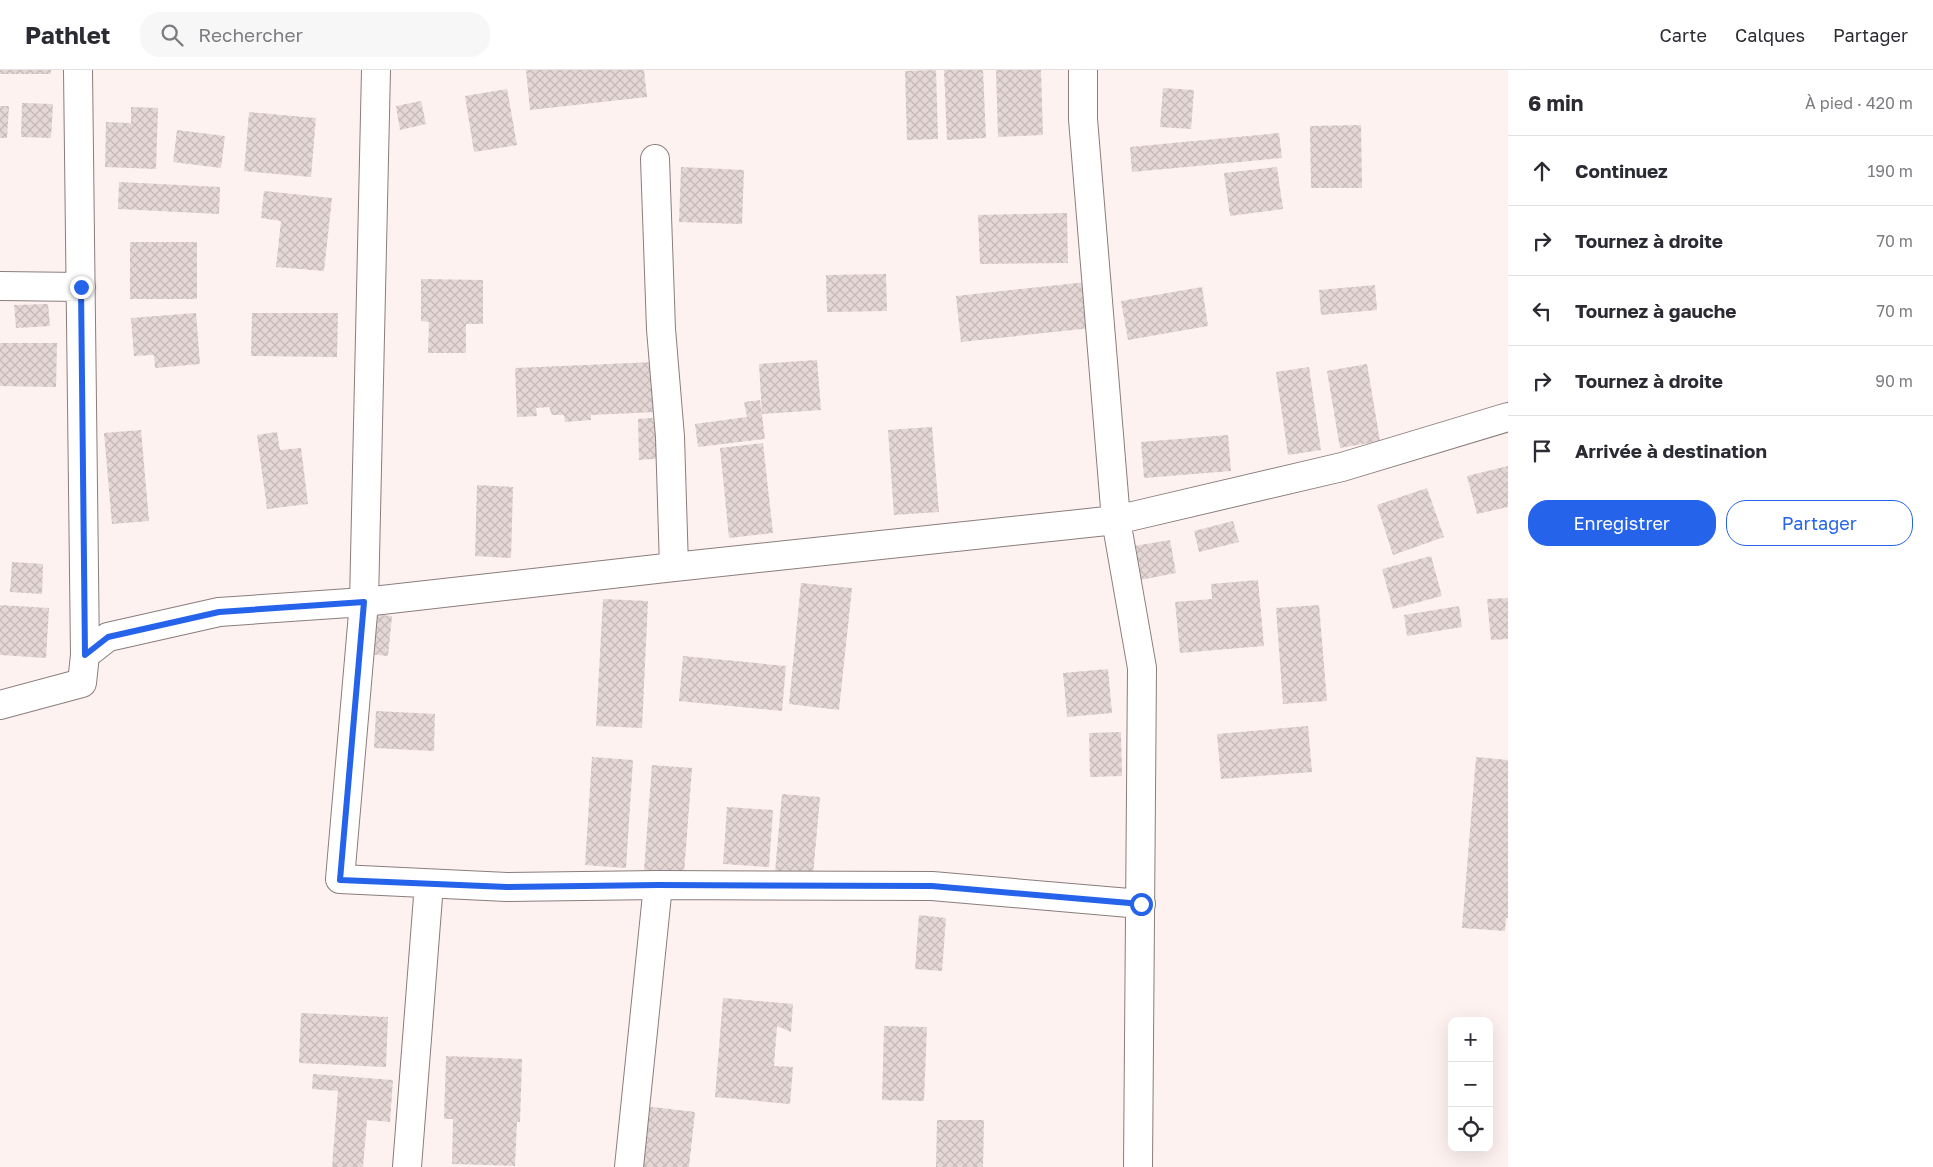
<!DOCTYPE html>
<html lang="fr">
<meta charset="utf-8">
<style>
:root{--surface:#fff;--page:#f7f7f7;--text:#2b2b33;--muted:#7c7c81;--line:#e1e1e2;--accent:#2563eb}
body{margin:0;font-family:"Golos Text",sans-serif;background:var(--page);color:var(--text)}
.controls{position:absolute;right:15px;bottom:15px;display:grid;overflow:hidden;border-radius:10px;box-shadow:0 5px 20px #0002}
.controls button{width:45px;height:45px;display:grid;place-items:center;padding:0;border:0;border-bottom:1px solid var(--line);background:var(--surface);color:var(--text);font:25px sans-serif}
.stop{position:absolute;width:15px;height:15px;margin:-11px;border:4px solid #2563eb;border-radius:50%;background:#fff}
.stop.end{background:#2563eb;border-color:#fff;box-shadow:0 1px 5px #0008}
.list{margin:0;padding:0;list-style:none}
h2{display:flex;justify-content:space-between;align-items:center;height:65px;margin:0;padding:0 20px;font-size:21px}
h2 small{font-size:16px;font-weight:400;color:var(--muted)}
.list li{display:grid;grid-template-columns:32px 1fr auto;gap:15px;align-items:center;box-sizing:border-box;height:70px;padding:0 20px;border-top:1px solid var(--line)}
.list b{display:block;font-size:19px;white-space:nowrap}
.list em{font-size:16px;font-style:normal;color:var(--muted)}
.actions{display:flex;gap:10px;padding:15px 20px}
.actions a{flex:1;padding:11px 0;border:1px solid var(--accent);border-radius:20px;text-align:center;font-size:18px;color:var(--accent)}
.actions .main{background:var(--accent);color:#fff}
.icon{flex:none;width:28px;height:28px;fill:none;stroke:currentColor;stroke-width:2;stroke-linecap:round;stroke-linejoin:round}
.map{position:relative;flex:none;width:1508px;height:1097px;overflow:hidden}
header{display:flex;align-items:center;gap:30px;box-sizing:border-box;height:70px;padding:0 25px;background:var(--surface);border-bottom:1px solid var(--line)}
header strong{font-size:24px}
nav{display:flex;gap:28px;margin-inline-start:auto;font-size:18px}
.search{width:350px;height:45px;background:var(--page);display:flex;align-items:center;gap:12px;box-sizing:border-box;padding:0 18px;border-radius:20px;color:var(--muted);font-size:19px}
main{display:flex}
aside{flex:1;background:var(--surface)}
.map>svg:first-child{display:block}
</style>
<header>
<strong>Pathlet</strong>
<div class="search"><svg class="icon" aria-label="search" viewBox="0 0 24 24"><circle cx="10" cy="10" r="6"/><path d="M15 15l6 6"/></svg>Rechercher</div>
<nav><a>Carte</a><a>Calques</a><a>Partager</a></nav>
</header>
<main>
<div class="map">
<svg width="1508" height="1097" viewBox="0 0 1508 1097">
<defs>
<pattern id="building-cross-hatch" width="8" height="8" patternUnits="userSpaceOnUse" patternTransform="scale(1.25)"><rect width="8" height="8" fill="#e5d7d6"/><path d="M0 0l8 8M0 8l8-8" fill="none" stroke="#c5b9b8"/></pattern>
</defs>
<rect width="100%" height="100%" fill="#fef2f1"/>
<path fill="url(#building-cross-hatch)" d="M0,0H51V4H0Z
M526,0H644L647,27L530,40Z
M936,0L938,69L907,70L905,1Z
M944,0H983L986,68L947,70Z
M996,0H1041L1043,65L998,67Z
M1163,18L1194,20L1191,59L1160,57Z
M507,19L517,75L474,82L465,26Z
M421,31L426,54L400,60L396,36Z
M22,33L53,34L51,68L21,67Z
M0,36H9L7,68H0Z
M131,37L158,38L156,99L105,97L106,52L131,53Z
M249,42L316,48L311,107L244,101Z
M1361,55L1362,118H1311L1310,56Z
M177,60L225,66L221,98L173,92Z
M1279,63L1282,88L1132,102L1130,77Z
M681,97L744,100L742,154L679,152Z
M1277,97L1283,139L1230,146L1224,103Z
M119,112L220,117L219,144L118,139Z
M264,121L332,128L324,201L276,197L281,151L261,148Z
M1067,143L1068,193L980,194L978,145Z
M130,172H197V229H130Z
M886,204L887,241L827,242L826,205Z
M421,209L483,210V254H466V283H428L429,252L421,251Z
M1087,212L1092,258L961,272L956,226Z
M1375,215L1377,240L1321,245L1319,220Z
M1202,217L1208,256L1128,270L1121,231Z
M48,234L50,256L16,258L14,235Z
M196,243L200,294L155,298L154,285L134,286L131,248Z
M252,243H338L337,287L251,286Z
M0,273H57L56,317L0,316Z
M817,290L821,340L762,344L759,294Z
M654,292L657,342L591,345V350L565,352L564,345H552L549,337L536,338L537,346L517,347L515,298Z
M1367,294L1380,371L1340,378L1327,301Z
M1309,297L1321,380L1288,385L1276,302Z
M760,330L765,369L698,377L695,354L747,347L744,332Z
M663,347L666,388L639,390L638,349Z
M932,357L939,442L894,445L888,360Z
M141,360L149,451L112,454L104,363Z
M277,362L280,380L301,378L308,434L267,439L257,365Z
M1228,365L1231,401L1144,408L1141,372Z
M763,373L773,463L729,468L720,378Z
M1508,396V437L1477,444L1467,406Z
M477,415L513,417L511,488L475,486Z
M1427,418L1444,467L1393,485L1377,435Z
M1233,451L1239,472L1199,482L1194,461Z
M1170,470L1176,503L1140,510L1134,476Z
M1431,486L1442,526L1393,539L1382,499Z
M12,492L43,494L42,524L10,522Z
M1258,510L1264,576L1180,583L1175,532L1212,529L1211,514Z
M801,513L852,518L839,640L789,634Z
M1508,528V569L1491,570L1487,529Z
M603,529L648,531L642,658L596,656Z
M0,535L49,538L46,588L0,585Z
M1319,535L1327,631L1283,634L1276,538Z
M1459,536L1462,557L1407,566L1404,545Z
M373,544L392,546L388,586L368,584Z
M683,586L786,596L782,641L679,631Z
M1108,599L1112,643L1067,647L1063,603Z
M376,641L435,644L434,681L374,678Z
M1308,656L1312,702L1221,709L1217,664Z
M1121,662L1122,706L1090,707L1089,663Z
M592,687L633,690L626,798L585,795Z
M1476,687L1508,690V848H1506L1505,861L1462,858Z
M652,695L692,698L684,804L644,800Z
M782,724L820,727L813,805L775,802Z
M727,737L773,740L769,797L723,794Z
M919,845L946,848L942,901L915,899Z
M723,928L793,934L791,962L777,956L774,996L793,997L790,1034L715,1027Z
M301,943L388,947L386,997L299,993Z
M884,956L927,957L924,1031L882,1030Z
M446,986L522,989L520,1052H517L515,1096L452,1094L453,1049H444Z
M313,1004L393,1010L390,1052L367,1050L363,1097H332L338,1021L312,1019Z
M644,1036L695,1042L689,1097H637Z
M937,1050H984L983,1097H936Z"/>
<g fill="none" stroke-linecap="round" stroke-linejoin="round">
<g stroke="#8a7d7c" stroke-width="30">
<path id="minor" d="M78,0L85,585
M376,0L364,532L340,809L507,817L658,815L932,816L1141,834
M1083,0V49L1116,450L1142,598L1138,1097
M655,89L661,259L670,367L674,497
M0,216L81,217
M0,635L82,613L85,585L108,567L219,542L364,532L674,497L1116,450L1342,397L1508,347
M407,1097L429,814
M629,1097L658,815"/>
</g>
<use href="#minor" stroke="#fff" stroke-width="28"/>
</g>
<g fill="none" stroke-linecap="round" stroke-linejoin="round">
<path stroke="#2563eb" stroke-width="6" d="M81,217L85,585L108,567L219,542L364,532L340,810L507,817L658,815L932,816L1141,834"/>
</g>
</svg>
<div class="controls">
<button>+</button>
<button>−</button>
<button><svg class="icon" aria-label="locate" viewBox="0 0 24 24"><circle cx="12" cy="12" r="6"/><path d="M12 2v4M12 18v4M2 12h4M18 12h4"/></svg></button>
</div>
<div class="stop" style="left:1141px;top:834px"></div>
<div class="stop end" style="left:81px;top:217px"></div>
</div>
<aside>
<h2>6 min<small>À pied · 420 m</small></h2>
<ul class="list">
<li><svg class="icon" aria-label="ahead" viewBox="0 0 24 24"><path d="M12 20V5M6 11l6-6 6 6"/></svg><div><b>Continuez</b></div><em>190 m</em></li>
<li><svg class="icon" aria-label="right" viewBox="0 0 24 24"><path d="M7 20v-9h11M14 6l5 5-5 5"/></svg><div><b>Tournez à droite</b></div><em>70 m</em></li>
<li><svg class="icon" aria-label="left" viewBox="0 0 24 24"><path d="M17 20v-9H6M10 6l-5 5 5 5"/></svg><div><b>Tournez à gauche</b></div><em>70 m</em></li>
<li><svg class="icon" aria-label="right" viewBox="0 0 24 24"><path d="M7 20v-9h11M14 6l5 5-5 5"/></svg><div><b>Tournez à droite</b></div><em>90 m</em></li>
<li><svg class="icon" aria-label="arrive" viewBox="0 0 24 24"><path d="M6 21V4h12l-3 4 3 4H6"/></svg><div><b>Arrivée à destination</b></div></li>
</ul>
<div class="actions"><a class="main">Enregistrer</a><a>Partager</a></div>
</aside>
</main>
